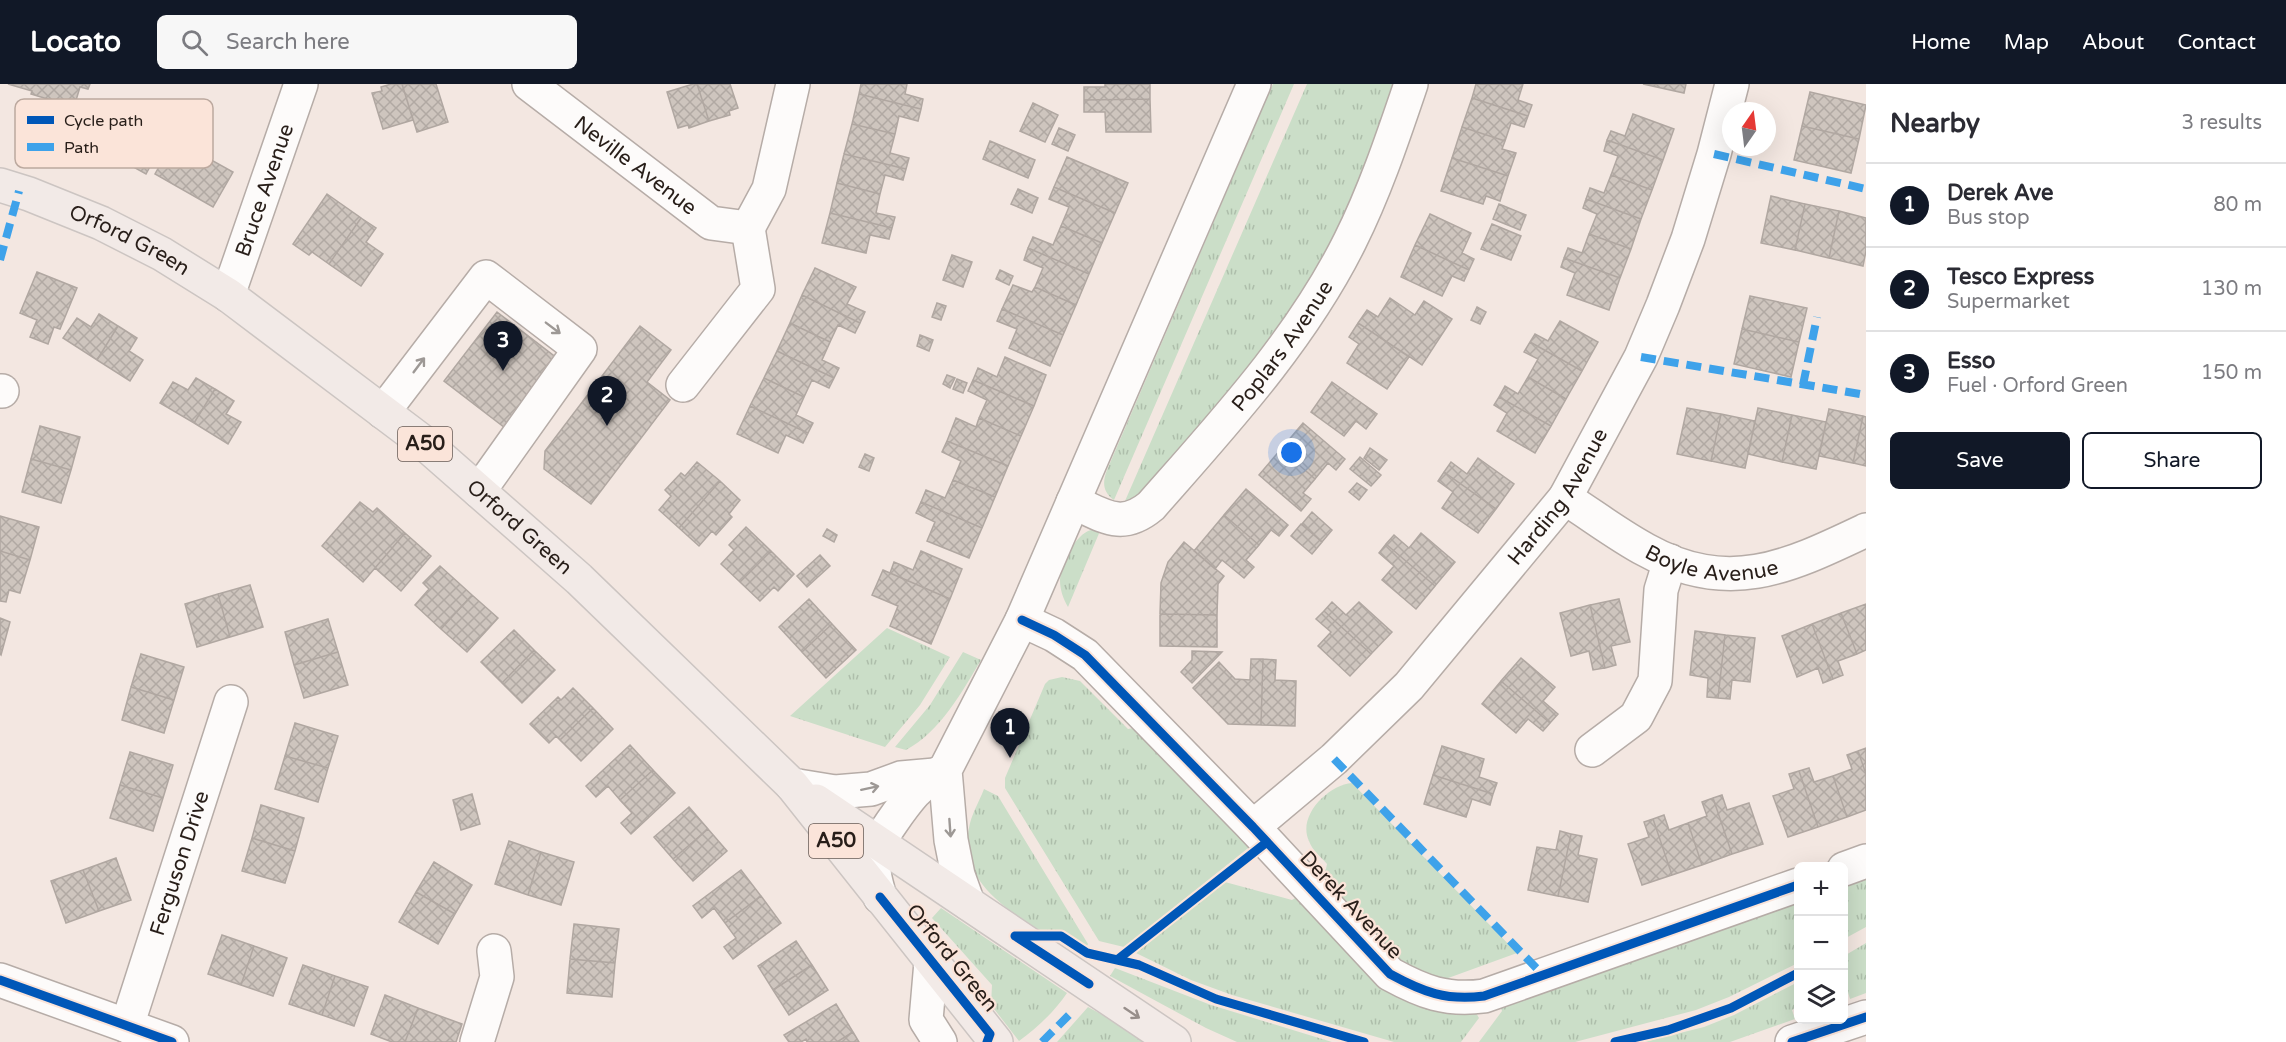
<!DOCTYPE html>
<meta charset="utf-8">
<style>
:root{--surface:#fff;--page:#f7f7f7;--text:#2b2b33;--muted:#7c7c81;--line:#e1e1e2;--accent:#111827}
body{margin:0;font-family:"Varela Round",sans-serif;background:var(--page);color:var(--text)}
.controls{position:absolute;right:18px;bottom:18px;display:grid;overflow:hidden;border-radius:9px;box-shadow:0 6px 24px #0002}
.controls button{width:54px;height:54px;display:grid;place-items:center;padding:0;border:0;border-bottom:2px solid var(--line);background:var(--surface);color:var(--text);font:30px sans-serif}
.compass{position:absolute;left:1722px;top:18px;width:54px;height:54px;border-radius:50%;background:var(--surface);box-shadow:0 6px 24px #0002;rotate:14deg}
.you{position:absolute;left:1292px;top:369px;width:21px;height:21px;margin:-15px;border:4px solid #fff;border-radius:50%;background:#1a73e8;box-shadow:0 0 0 9px #1a73e833}
.badge{display:grid;place-items:center;width:39px;height:39px;border-radius:50%;background:var(--accent);color:#fff;font-size:20px;font-weight:700}
.pin{position:absolute;translate:-50% -50px;filter:drop-shadow(0 2px 3px #0008)}
.pin::after{content:'';position:absolute;top:32px;width:21px;height:18px;background:inherit;clip-path:polygon(0 0,100% 0,50% 100%)}
.list{margin:0;padding:0;list-style:none}
h2{display:flex;justify-content:space-between;align-items:center;height:78px;margin:0;padding:0 24px;font-size:26px}
h2 small{font-size:20px;font-weight:400;color:var(--muted)}
.list li{display:grid;grid-template-columns:39px 1fr auto;gap:18px;align-items:center;box-sizing:border-box;height:84px;padding:0 24px;border-top:2px solid var(--line)}
.list b{display:block;font-size:22px;white-space:nowrap}
.list p{margin:0;font-size:20px;white-space:nowrap;color:var(--muted)}
.list em{font-size:20px;font-style:normal;color:var(--muted)}
.actions{display:flex;gap:12px;padding:18px 24px}
.actions a{flex:1;padding:14px 0;border:2px solid var(--accent);border-radius:9px;text-align:center;font-size:21px;color:var(--accent)}
.actions .main{background:var(--accent);color:#fff}
.icon{flex:none;width:33px;height:33px;fill:none;stroke:currentColor;stroke-width:2;stroke-linecap:round;stroke-linejoin:round}
.map{position:relative;flex:none;width:1866px;height:958px;overflow:hidden}
header{display:flex;align-items:center;gap:36px;box-sizing:border-box;height:84px;padding:0 30px;background:var(--accent);color:#fff}
header strong{font-size:28px}
nav{display:flex;gap:33px;margin-inline-start:auto;font-size:21px}
.search{width:420px;height:54px;background:var(--page);display:flex;align-items:center;gap:15px;box-sizing:border-box;padding:0 21px;border-radius:9px;color:var(--muted);font-size:22px}
main{display:flex}
aside{flex:1;background:var(--surface)}
.map>svg:first-child{display:block}
</style>
<header>
<strong>Locato</strong>
<div class="search"><svg class="icon" aria-label="search" viewBox="0 0 24 24"><circle cx="10" cy="10" r="6"/><path d="M15 15l6 6"/></svg>Search here</div>
<nav><a>Home</a><a>Map</a><a>About</a><a>Contact</a></nav>
</header>
<main>
<div class="map">
<svg width="1866" height="958" viewBox="0 0 1866 958">
<defs>
<pattern id="grass-tufts" width="24" height="20" patternUnits="userSpaceOnUse" patternTransform="scale(1.5)"><rect width="24" height="20" fill="#cbdec8"/><path d="M3 7l-1-3M5 7V3M7 7l1-3M15 17l-1-3M17 17v-4M19 17l1-3" fill="none" stroke="#aebeab"/></pattern>
<pattern id="building-cross-hatch" width="8" height="8" patternUnits="userSpaceOnUse" patternTransform="scale(1.5)"><rect width="8" height="8" fill="#cec5be"/><path d="M0 0l8 8M0 8l8-8" fill="none" stroke="#b1a9a3"/></pattern>
</defs>
<rect width="100%" height="100%" fill="#f3e7e1"/>
<path fill="url(#grass-tufts)" d="M1273,0H1294L1114,416C1103,408 1102,399 1107,386Z
M1307,0H1398L1361,101L1316,189L1248,285L1141,411L1131,417H1125Z
M1091,446L1100,447L1068,523C1063,514 1060,506 1060,496C1061,481 1075,450 1091,446Z
M887,544L950,573L920,621L885,663L790,632Z
M963,568L981,576C962,608 940,648 906,666L895,663L930,621Z
M1062,593L1080,597L1128,645L1138,643L1252,761L1124,863L1099,857L1005,704V694L1045,600L1049,596Z
M1352,699L1517,869L1440,897C1395,886 1351,826 1319,793L1326,785L1327,780C1321,773 1312,766 1309,757C1297,732 1328,701 1352,699Z
M984,705L998,712L1088,860L1087,862L1060,847L1046,850C1008,827 958,797 969,744C971,731 979,718 984,705Z
M1866,788V843L1844,855V795Z
M1225,798L1292,816L1300,811L1365,878L1472,922L1479,934L1461,958H1394L1232,911L1191,896L1136,869Z
M1798,811V879L1729,913L1696,926L1575,958H1479L1502,927L1499,917Z
M941,824L1067,909C1054,928 1037,944 1019,957L991,921L992,901L932,834Z
M1866,859V909L1850,915L1847,905L1844,906V872Z
M1115,884L1211,921L1332,958H1237L1206,944L1110,892Z
M1798,898V923L1792,926L1795,935L1730,958H1644L1704,943L1734,931Z
M1088,923L1152,958H1057Z"/>
<path fill="url(#building-cross-hatch)" stroke="#b0a7a1" stroke-width="1.5" d="M8,0H90L88,5L80,3L74,23L31,10L32,7Z
M391,0H402L413,36L383,45L372,9L382,7L381,3Z
M402,0H436L448,38L417,48Z
M693,0H697L709,37L689,44L688,41L678,44L667,8Z
M697,0H730L738,24L729,27L730,31L709,37Z
M861,0H907L905,10L923,15L921,25L859,10Z
M1105,0H1150V15L1084,16V3H1105Z
M1476,0H1523L1518,16L1532,21L1528,32L1472,14Z
M1643,0H1686L1684,9Z
M1810,8L1866,21L1859,55L1802,42Z
M859,10L921,25L918,37L899,32L895,50L852,40Z
M1472,14L1528,32L1524,43L1511,39L1505,57L1462,43Z
M1150,15L1151,48H1106L1105,28H1084V16Z
M1033,19L1058,31L1045,58L1020,47Z
M112,23L153,45L160,32L173,40L146,90L92,60Z
M1633,30L1674,45L1663,76L1607,56L1611,47L1625,52Z
M852,40L895,50L890,69L909,74L906,85L844,70Z
M182,42L212,59L204,72L233,88L213,123L155,90Z
M1802,42L1859,55L1851,89L1794,76Z
M1462,43L1505,57L1502,65L1516,69L1508,92L1452,74Z
M1059,44L1075,51L1068,67L1052,60Z
M1607,56L1663,76L1652,106L1611,91L1618,72L1604,67Z
M990,57L1035,76L1028,94L983,75Z
M844,70L906,85L903,96L885,91L880,110L837,99Z
M1067,73L1128,99L1115,129L1054,103Z
M1452,74L1508,92L1500,117L1486,112L1483,120L1441,107Z
M1611,91L1652,106L1641,135L1586,115L1590,104L1604,109Z
M837,99L880,110L876,129L895,133L892,144L830,129Z
M1054,103L1115,129L1102,159L1061,142L1069,123L1049,115Z
M1018,105L1038,114L1032,129L1011,120Z
M327,110L361,134L329,180L312,168L309,171L293,160Z
M1771,112L1805,120L1795,166L1761,159Z
M1586,115L1641,135L1631,165L1589,150L1597,130L1583,124Z
M1499,120L1526,131L1520,146L1493,135Z
M1805,120L1839,127L1829,174L1795,166Z
M1839,127L1866,134V167L1863,182L1829,174Z
M830,129L892,144L889,155L870,151L866,169L822,159Z
M1430,130L1471,149L1462,169L1474,175L1469,186L1415,161Z
M361,134L376,144L366,158L383,170L361,202L329,180Z
M1492,140L1521,152L1511,176L1481,165Z
M1061,142L1102,159L1089,190L1028,164L1033,153L1053,161Z
M1589,150L1631,165L1620,194L1564,174L1568,164L1582,169Z
M1415,161L1469,186L1464,197L1452,192L1442,212L1401,193Z
M1028,164L1089,190L1076,221L1035,203L1043,184L1024,176Z
M952,171L972,178L963,203L943,196Z
M1564,174L1620,194L1609,226L1567,211L1575,189L1561,183Z
M815,184L856,203L847,220L865,228L860,239L802,211Z
M1000,186L1013,192L1009,201L996,195Z
M37,188L77,204L60,245L54,243L48,260L30,253L37,236L20,229Z
M1013,201L1032,208L1035,203L1076,221L1063,251L1002,225Z
M802,211L860,239L855,249L838,241L830,258L790,239Z
M1750,212L1807,224L1799,258L1742,245Z
M1390,214L1415,231L1424,217L1452,235L1422,281L1358,239L1367,226L1378,233Z
M937,219L946,222L941,236L932,233Z
M1477,223L1486,228L1480,240L1471,236Z
M1002,225L1063,251L1050,282L1009,264L1017,245L997,237Z
M497,228L562,278L509,347L444,297Z
M99,230L118,242L97,276L63,254L77,234L91,243Z
M1560,237L1598,258L1582,287L1530,258L1535,250L1548,257Z
M790,239L830,258L822,276L839,284L834,294L777,267Z
M1358,239L1409,273L1387,305L1347,279L1359,260L1349,253Z
M118,242L137,254L129,267L143,276L130,297L97,276Z
M640,242L671,266L647,298L670,316L591,420L544,385L545,367Z
M1742,245L1799,258L1791,293L1734,280Z
M920,251L933,256L929,267L917,262Z
M1530,258L1582,287L1566,315L1528,293L1538,275L1524,268Z
M777,267L834,294L829,304L812,296L804,313L764,294Z
M1005,273L1046,291L1034,322L973,296L978,284L997,293Z
M947,291L955,294L950,304L943,300Z
M1528,293L1566,315L1551,342L1499,313L1505,302L1518,310Z
M196,294L215,305L194,339L160,319L173,298L188,306Z
M764,294L804,313L796,331L813,339L808,349L750,322Z
M957,295L967,299L963,309L953,305Z
M973,296L1034,322L1021,352L979,334L987,316L968,307Z
M1332,298L1377,330L1366,345L1356,337L1344,352L1311,328Z
M215,305L234,317L226,330L241,338L228,360L194,339Z
M1499,313L1551,342L1535,369L1497,347L1507,329L1494,321Z
M750,322L808,349L803,359L786,351L778,369L737,350Z
M1687,324L1721,330L1711,377L1677,370Z
M1758,324L1792,331L1782,378L1748,370Z
M1829,325L1863,332L1853,379L1819,372Z
M1721,330L1755,337L1745,384L1711,377Z
M1792,331L1826,338L1816,385L1782,378Z
M1863,332L1866,333V382L1853,379Z
M956,334L976,343L979,334L1021,352L1008,382L947,357Z
M1303,339L1345,375L1336,386L1328,379L1315,395L1281,365Z
M40,342L80,353L71,386L31,375Z
M947,357L1008,382L995,413L953,396L961,377L942,368Z
M1370,364L1387,376L1379,386L1364,374Z
M1281,365L1315,395L1303,409L1311,415L1301,427L1259,391Z
M865,370L874,374L869,387L859,383Z
M1360,373L1381,391L1371,402L1350,385Z
M1478,374L1514,400L1496,425L1444,388L1451,378L1467,390Z
M31,375L71,386L61,419L22,408Z
M697,378L720,397L679,444L659,426L671,412L665,406L681,389L685,392Z
M1444,388L1496,425L1478,449L1442,424L1453,408L1438,397Z
M953,396L995,413L982,444L921,418L926,406L945,414Z
M720,397L740,416L729,430L732,433L716,451L712,447L699,462L679,444Z
M1357,399L1367,406L1359,416L1349,408Z
M1246,405L1288,441L1279,452L1271,446L1259,461L1224,431Z
M360,418L373,428L377,424L405,449L363,498L322,462Z
M921,418L982,444L969,474L927,457L935,438L916,429Z
M1312,428L1332,446L1322,458L1302,440Z
M1224,431L1259,461L1246,476L1254,483L1244,494L1222,476L1215,485L1194,467Z
M0,432L39,443L30,476L0,467Z
M1301,440L1322,458L1312,470L1291,452Z
M746,443L771,467L740,498L721,480L734,466L729,461Z
M827,445L837,451L834,458L823,452Z
M405,449L431,472L401,507L375,484Z
M1421,449L1455,478L1435,502L1386,460L1394,451L1409,464Z
M1184,458L1224,492L1218,500L1217,531L1160,530L1161,499L1168,478Z
M1386,460L1435,502L1416,525L1382,496L1394,482L1379,469Z
M0,467L30,476L20,509L9,506L6,518L0,517Z
M771,467L794,490L778,507L774,503L760,517L740,498Z
M921,467L962,485L950,515L890,489L894,478L913,486Z
M820,471L830,482L807,503L797,492Z
M440,482L472,511L441,545L415,521L429,505L423,499Z
M883,486L950,515L931,560L890,542L898,522L872,511Z
M250,501L263,543L230,553L218,510Z
M218,510L230,553L197,563L185,520Z
M472,511L498,534L467,568L441,545Z
M809,515L832,540L802,568L779,543Z
M1619,515L1630,558L1611,562L1616,581L1605,584L1590,521Z
M1332,518L1346,531L1359,518L1392,548L1371,570L1324,527Z
M1866,520V566L1857,570L1841,529Z
M1590,521L1605,584L1593,586L1589,567L1571,572L1560,529Z
M1324,527L1371,570L1350,592L1318,562L1331,548L1316,535Z
M1841,529L1857,570L1838,577L1843,591L1833,595L1812,540Z
M1160,530L1217,531V563L1160,562Z
M0,534L10,538L1,571L0,570Z
M328,535L338,568L294,581L285,548Z
M832,540L856,566L826,594L802,568Z
M1812,540L1833,595L1823,599L1818,584L1797,593L1782,552Z
M514,546L534,566L502,599L481,578Z
M1695,547L1725,551L1718,614L1707,613L1708,594L1690,591Z
M1725,551L1755,554L1750,598L1732,596L1730,615L1718,614Z
M534,566L555,586L522,619L502,599Z
M1192,567L1222,568L1192,599L1181,588L1192,576Z
M338,568L348,601L304,614L294,581Z
M141,570L184,583L174,616L131,603Z
M1521,574L1555,603L1543,617L1558,630L1550,639L1501,597Z
M1251,575H1263L1261,641L1228,640L1193,604L1219,578L1235,595L1250,596Z
M1263,575L1276,576L1275,596L1296,597L1295,642L1261,641Z
M1501,597L1550,639L1543,647L1528,635L1516,649L1482,620Z
M131,603L174,616L164,649L122,636Z
M573,604L593,624L560,656L556,652L549,659L530,640L558,613L561,616Z
M593,624L613,645L581,677L560,656Z
M295,639L338,652L328,684L285,672Z
M630,661L653,686L620,716L608,702L596,713L586,702Z
M1442,662L1484,675L1479,693L1497,699L1493,710L1433,691Z
M1866,664V690L1858,667Z
M1858,667L1866,690V726L1847,733L1833,692L1852,685L1847,671Z
M130,668L173,681L163,714L120,701Z
M285,672L328,684L318,718L275,705Z
M1809,684L1814,698L1833,692L1847,733L1818,743L1799,687Z
M653,686L675,709L631,750L621,739L632,729L620,716Z
M1799,687L1818,743L1788,753L1773,712L1794,705L1789,690Z
M1433,691L1493,710L1490,721L1472,715L1466,733L1424,720Z
M120,701L163,714L153,747L110,734Z
M472,710L480,740L461,746L453,716Z
M1722,711L1727,726L1749,719L1763,760L1732,770L1713,714Z
M1713,714L1732,770L1702,781L1688,739L1707,732L1702,718Z
M261,721L304,734L295,767L252,754Z
M689,723L708,745L673,775L654,753Z
M1664,731L1669,746L1688,739L1702,781L1672,791L1653,735Z
M1653,735L1672,791L1642,801L1628,760L1649,753L1644,738Z
M708,745L727,767L693,797L673,775Z
M1560,747L1571,750L1558,812L1528,806L1537,763L1556,766Z
M1571,750L1582,752L1578,771L1597,775L1588,818L1558,812Z
M252,754L295,767L285,799L242,787Z
M509,757L541,768L528,811L495,800Z
M541,768L574,778L561,821L528,811Z
M116,774L131,816L99,827L83,786Z
M434,778L472,801L455,830L416,808Z
M83,786L99,827L66,839L51,797Z
M741,786L761,812L725,839L714,824L702,834L693,822Z
M416,808L455,830L438,860L399,838Z
M761,812L781,839L733,875L724,863L736,854L725,839Z
M574,840L619,845L615,879L570,875Z
M222,851L254,862L241,901L208,890Z
M796,857L812,881L773,906L758,882Z
M254,862L287,874L273,912L241,901Z
M570,875L615,879L612,913L567,909Z
M303,881L335,892L322,931L289,920Z
M812,881L828,906L789,931L773,906Z
M335,892L368,903L354,942L322,931Z
M385,911L418,924L405,958H392L371,950Z
M836,920L853,948L837,958H807L806,955L801,958H789L784,951Z
M418,924L462,940L456,958H405Z
M853,948L859,958H837Z"/>
<g fill="none" stroke-linecap="round" stroke-linejoin="round">
<g stroke="#b6aca7" stroke-width="36">
<g id="minor">
<path id="s1" d="M529,0L711,139L748,144L769,105L793,0"/>
<path id="s2" d="M228,211L301,0"/>
<path d="M683,301L758,205L748,144"/>
<path d="M0,307H2"/>
<path d="M383,328L486,193L580,265L479,407"/>
<path id="s3" d="M1565,414C1592,431 1618,451 1646,466C1729,512 1788,483 1866,446"/>
<path id="s4" d="M1073,418C1103,431 1121,447 1151,422C1223,340 1301,256 1350,157C1375,107 1393,53 1411,0"/>
<path d="M1022,536L1054,551L1085,571L1253,743L1390,890C1423,908 1446,917 1484,912L1798,801"/>
<path d="M1592,666L1636,633L1655,597L1661,506L1670,477"/>
<path d="M792,701L835,708L871,705L901,694L935,691"/>
<path id="s5" d="M1253,743L1334,675L1409,602L1565,414L1641,273L1663,221L1688,155L1714,70L1732,0"/>
<path d="M1844,785L1866,777"/>
<path d="M880,813C876,799 872,786 874,771C876,758 905,719 915,708C924,699 935,691 945,686"/>
<path d="M968,819L958,791L951,756L945,686L1022,536L1254,0"/>
<path d="M931,878L926,936L940,958"/>
<path d="M0,896L172,958"/>
<path id="s6" d="M127,942L231,618"/>
<path d="M477,958L497,893L494,867"/>
<path d="M1792,958L1866,933"/>
</g>
</g>
<g stroke="#ccc5c2" stroke-width="36">
<g id="major">
<path id="s7" d="M0,101L29,110L101,139L162,170L228,211L423,358L579,495L792,701L996,958"/>
<path d="M816,717L1174,958"/>
</g>
</g>
<use href="#minor" stroke="#fdfbfa" stroke-width="33"/>
<use href="#major" stroke="#f2eae7" stroke-width="33"/>
<path stroke="#3ea2ea" stroke-width="8" stroke-dasharray="15 8" stroke-linecap="butt" d="M1714,70L1866,105
M0,176L19,107
M1641,273L1866,311
M1803,301L1817,233
M1334,675L1543,891
M1042,958L1073,927"/>
<g stroke="#fbe4d9" stroke-width="13">
<path id="cycleway" d="M1022,536L1054,551L1085,571L1253,743L1390,890C1423,908 1446,917 1484,912L1798,801
M880,813L990,950L987,958
M1015,852H1061L1087,869L1139,881L1216,915L1364,958
M1015,852L1089,900
M1117,876L1267,758
M0,896L172,958
M1615,958L1668,946L1731,924L1798,889
M1792,958L1866,933"/>
</g>
<use href="#cycleway" stroke="#0057b8" stroke-width="9"/>
</g>
<defs><path id="oneway-shaft" d="M-6 0H5M1.5-3L5.5 0L1.5 3" fill="none" stroke-width="1.6" stroke-linecap="round" stroke-linejoin="round" transform="scale(1.5)"/></defs>
<g stroke="#9d9895">
<use href="#oneway-shaft" transform="translate(553 244) rotate(37)"/>
<use href="#oneway-shaft" transform="translate(419 281) rotate(-53)"/>
<use href="#oneway-shaft" transform="translate(870 704) rotate(-12)"/>
<use href="#oneway-shaft" transform="translate(950 744) rotate(86)"/>
</g>
<use stroke="#978e8a" href="#oneway-shaft" transform="translate(1132 929) rotate(34)"/>
<g text-anchor="middle" dominant-baseline="central" stroke-width="4.5" stroke-linejoin="round" paint-order="stroke">
<g fill="#fbe4d9" stroke="#675953" stroke-width="1.5">
<rect x="398" y="343" width="54" height="34" rx="4.5"/>
<rect x="809" y="740" width="54" height="34" rx="4.5"/>
</g>
<g font-size="20" font-weight="bold" fill="#281e19">
<text x="425" y="360">A50</text>
<text x="836" y="757">A50</text>
</g>
<g font-size="21" fill="#281e19" stroke="#fbe4d9">
<text stroke="none"><textPath href="#s1" startOffset="134">Neville Avenue</textPath></text>
<text stroke="none"><textPath href="#s2" startOffset="111">Bruce Avenue</textPath></text>
<text stroke="none"><textPath href="#s7" startOffset="141">Orford Green</textPath></text>
<text stroke="none"><textPath href="#s4" startOffset="292">Poplars Avenue</textPath></text>
<text stroke="none"><textPath href="#s5" startOffset="452">Harding Avenue</textPath></text>
<text stroke="none"><textPath href="#s7" startOffset="627">Orford Green</textPath></text>
<text stroke="none"><textPath href="#s3" startOffset="165">Boyle Avenue</textPath></text>
<text stroke="none"><textPath href="#s6" startOffset="171">Ferguson Drive</textPath></text>
<text transform="translate(1351 821) rotate(47)">Derek Avenue</text>
<text transform="translate(952 874) rotate(51)">Orford Green</text>
</g>
</g>
<rect x="15" y="15" width="198" height="69" rx="9" fill="#fbe4d9" stroke="#bca99f" stroke-width="1.5"/>
<rect x="27" y="32" width="27" height="8" fill="#0057b8"/>
<rect x="27" y="59" width="27" height="8" fill="#3ea2ea"/>
<g font-size="16" fill="#281e19">
<text x="64" y="42">Cycle path</text>
<text x="64" y="69">Path</text>
</g>
</svg>
<div class="controls">
<button>+</button>
<button>−</button>
<button><svg class="icon" aria-label="layers" viewBox="0 0 24 24"><path d="M12 4l9 5-9 5-9-5zM3 14l9 5 9-5"/></svg></button>
</div>
<svg class="compass" viewBox="-18 -18 36 36"><path d="M0-13l5 13h-10z" fill="#e53935"/><path d="M0 13l5-13h-10z" fill="#7c7c81"/></svg>
<div class="you"></div>
<div class="pin badge" style="left:1010px;top:674px">1</div>
<div class="pin badge" style="left:607px;top:342px">2</div>
<div class="pin badge" style="left:503px;top:287px">3</div>
</div>
<aside>
<h2>Nearby<small>3 results</small></h2>
<ul class="list">
<li><span class="badge">1</span><div><b>Derek Ave</b><p>Bus stop</p></div><em>80 m</em></li>
<li><span class="badge">2</span><div><b>Tesco Express</b><p>Supermarket</p></div><em>130 m</em></li>
<li><span class="badge">3</span><div><b>Esso</b><p>Fuel · Orford Green</p></div><em>150 m</em></li>
</ul>
<div class="actions"><a class="main">Save</a><a>Share</a></div>
</aside>
</main>
